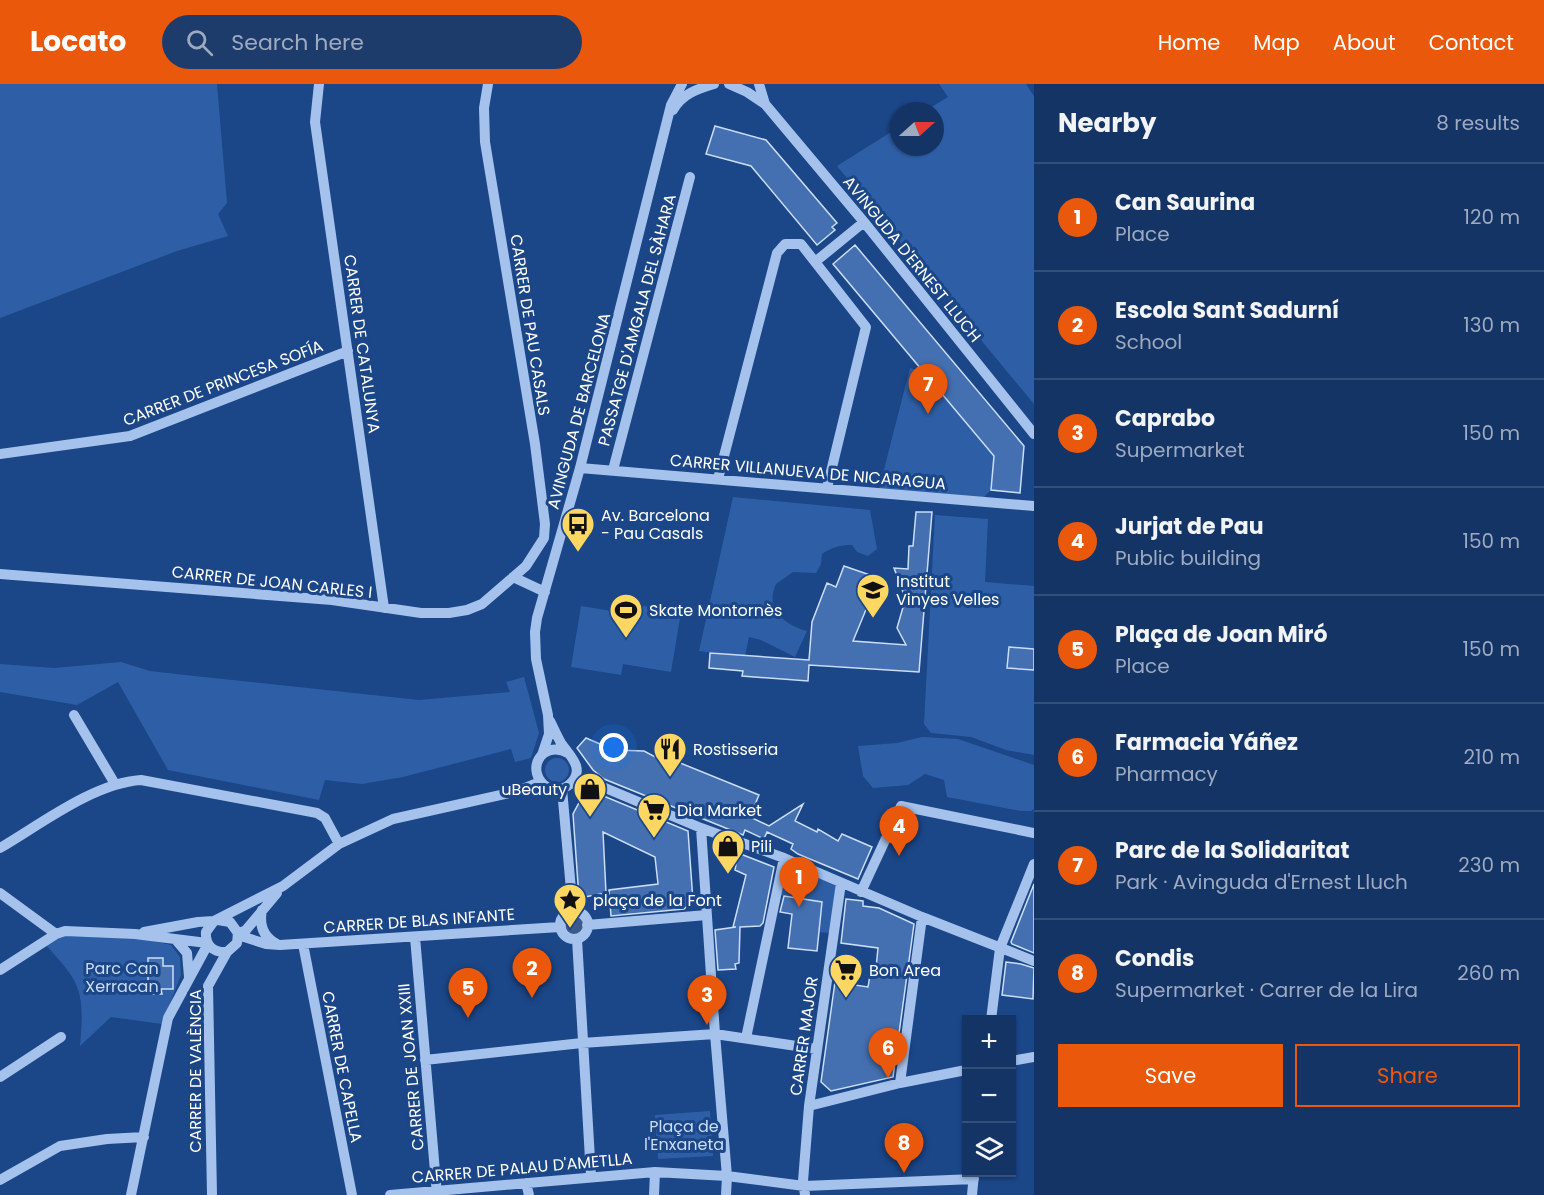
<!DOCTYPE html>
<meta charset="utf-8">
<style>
:root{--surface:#143466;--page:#1d3c6c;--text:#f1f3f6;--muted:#9daabf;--line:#334f7a;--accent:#ea580c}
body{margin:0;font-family:Poppins,sans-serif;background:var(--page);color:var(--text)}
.controls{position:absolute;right:18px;bottom:18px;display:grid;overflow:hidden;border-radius:0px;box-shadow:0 2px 4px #0004}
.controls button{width:54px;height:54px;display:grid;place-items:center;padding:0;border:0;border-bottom:2px solid var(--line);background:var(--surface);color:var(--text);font:30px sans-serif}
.compass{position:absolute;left:890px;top:18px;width:54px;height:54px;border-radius:50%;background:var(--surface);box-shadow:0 2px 4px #0004;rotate:69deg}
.you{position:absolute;left:614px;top:664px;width:21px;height:21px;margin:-15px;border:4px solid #fff;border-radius:50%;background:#1a73e8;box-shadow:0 0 0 9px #1a73e833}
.badge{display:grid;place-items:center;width:39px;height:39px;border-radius:50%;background:var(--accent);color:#fff;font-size:20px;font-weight:700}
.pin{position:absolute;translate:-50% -50px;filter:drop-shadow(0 2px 3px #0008)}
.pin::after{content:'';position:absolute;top:32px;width:21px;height:18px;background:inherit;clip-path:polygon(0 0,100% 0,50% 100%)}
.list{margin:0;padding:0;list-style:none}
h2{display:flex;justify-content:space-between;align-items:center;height:78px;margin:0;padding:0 24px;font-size:26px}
h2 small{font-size:20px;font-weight:400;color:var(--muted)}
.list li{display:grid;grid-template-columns:39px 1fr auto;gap:18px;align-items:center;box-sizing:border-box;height:108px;padding:0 24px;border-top:2px solid var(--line)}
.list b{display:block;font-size:22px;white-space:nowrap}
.list p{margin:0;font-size:20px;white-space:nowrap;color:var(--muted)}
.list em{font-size:20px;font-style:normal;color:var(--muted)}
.actions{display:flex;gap:12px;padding:18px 24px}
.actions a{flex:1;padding:14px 0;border:2px solid var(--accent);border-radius:0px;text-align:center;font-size:21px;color:var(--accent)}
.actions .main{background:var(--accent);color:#fff}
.icon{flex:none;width:33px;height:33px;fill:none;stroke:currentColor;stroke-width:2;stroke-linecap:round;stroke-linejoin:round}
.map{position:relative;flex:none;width:1034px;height:1111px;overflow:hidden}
header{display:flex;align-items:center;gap:36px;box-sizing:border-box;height:84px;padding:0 30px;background:var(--accent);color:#fff}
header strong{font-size:28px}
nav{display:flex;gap:33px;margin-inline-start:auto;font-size:21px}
.search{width:420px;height:54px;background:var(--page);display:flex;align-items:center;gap:15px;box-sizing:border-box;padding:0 21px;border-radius:33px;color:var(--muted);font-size:22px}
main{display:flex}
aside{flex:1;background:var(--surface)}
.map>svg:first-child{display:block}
</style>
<header>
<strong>Locato</strong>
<div class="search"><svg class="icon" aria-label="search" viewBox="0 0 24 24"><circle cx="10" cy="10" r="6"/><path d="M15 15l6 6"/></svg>Search here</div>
<nav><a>Home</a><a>Map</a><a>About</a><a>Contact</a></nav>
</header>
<main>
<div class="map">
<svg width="1034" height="1111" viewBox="0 0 1034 1111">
<rect width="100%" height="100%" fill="#1b4688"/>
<path fill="#2e5fa6" d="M0,0H217L227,119L218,130L228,152L177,167L0,234Z
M939,0H1026L1034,12V320L837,82L899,43V63H935V27H925L948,13Z
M910,284L924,288L994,372L991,406L983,414L879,405Z
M733,413L870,426L877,465L868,472L857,468L852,461C840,461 832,463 822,470L821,480L816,489L793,488L776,500C764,525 785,541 807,547L795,573L761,556L749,553L745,572L699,567Z
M935,431L988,435L985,498L1034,502V671L1006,666L971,653L931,649L924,640Z
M632,520L681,528L671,588L623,580L621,591L571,583L581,522L630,530Z
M121,578L150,587L185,591L419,616L510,608L506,598L524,593L539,649L531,674L515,678L511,665L403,693L362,700L325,696L319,716L168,686L118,598L77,621L0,608V580L54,584Z
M922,653L958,655L1034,681V725L1031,727H1021L947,713L944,696L925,690L908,701L873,704L863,692L858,662L897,659Z
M545 686a12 12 0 1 1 24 0a12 12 0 1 1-24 0Z
M787,779L837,802L830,849L819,848L822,818L780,811Z
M56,850L149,856L171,861L180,873L181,891L162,940L111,933L80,962C85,906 81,899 43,858Z
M710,1027L713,1072L658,1075L655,1031Z"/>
<path fill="#3b5a8b" stroke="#97bcee" stroke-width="1.5" d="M565 842a10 10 0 1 1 20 0a10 10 0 1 1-20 0Z"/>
<path fill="#4470b1" stroke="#caddf9" stroke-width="1.5" d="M715,42L766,56L837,139L832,143L835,146L817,161L751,82L706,70Z
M855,161L1024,362L1020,409L991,406L994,372L833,180Z
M916,428H932L919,588L809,581L808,597L742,592L743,587L709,584L710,569L809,576L812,538L827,499L836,503L844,482L870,491L863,513L870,516L853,557L906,561L897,544L904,520L903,508L894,484L908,485L909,462H913Z
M1009,563L1034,565V586L1007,584Z
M586,654L614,666L644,667L661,676L663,672L759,711L750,733L769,742L803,720L795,737L817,748L818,745L838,757L842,750L872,763L858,795L798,770L791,765L793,760L767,748L764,755L745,746L743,751L604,695L593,686L577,664Z
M588,710L606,713L688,747L693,817L684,825L611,832L609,806L658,800L655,773L603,748L606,809L579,814L573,730L581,715Z
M738,769L774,783L763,839L760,842L740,843L739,879L735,880L736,885L718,886L715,846L736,843H733L746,791L735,786Z
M1034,800V869L1012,860L1011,858Z
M784,812L822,818L817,867L788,864L792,830L780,828Z
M846,815L863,817V822L879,824L914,840L893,993L831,1007L821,998L835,898L868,903L871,885L876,884L878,864L841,859Z
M148,874H163V882H173V905H161L162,910H148Z
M1006,878L1021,880L1034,884L1033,915L1002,911Z"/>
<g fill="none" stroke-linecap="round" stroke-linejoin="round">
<path stroke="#a4c2ec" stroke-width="10" d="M319,0L315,38L384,524
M729,0L747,8L765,20
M759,0L765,20L864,138L1034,350
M673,26C682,10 697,5 714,0
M815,178L864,138
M0,370L130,352L348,267
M580,384L1034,422
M613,386L690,93
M718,395L777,169L785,160H801L866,243L827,404
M0,490L332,516L421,529H449L467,526L482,520L526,482L544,454L545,440L535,360L485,58L484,24L488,0
M513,493L545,508
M74,631L115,700
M550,637C554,645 557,652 561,659C570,672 586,685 570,700C564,706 556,706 548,704C523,687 542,655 568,669
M542,671L549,650L548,631L536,575L535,548L537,534L580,384L671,21L682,0
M570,700L579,699L598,701L701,744L784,774L922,833L1034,877
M562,705L573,828
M701,744L715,950L727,1092L726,1111
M0,764C41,740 94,699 141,696L317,729L325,734L339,760
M861,808L901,722L1034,749
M0,809L56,850
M262,826C259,841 263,853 277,860
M560 841a14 14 0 1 1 28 0a14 14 0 1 1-28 0Z
M218,836L230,838L238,849L237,859L227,868C213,869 205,861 206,848L214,837L283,802L339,760L393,735L518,707L540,698
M587,841L707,831
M144,848L198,838L214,837
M238,850L246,846L277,809
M238,851L266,860L280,861L560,843
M415,853L437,1111
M577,855L591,1092
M176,856L187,869L189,893
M303,860L352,1111
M0,886L56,850L65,847L135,850L207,859
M991,936L1000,864L1034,780
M746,954L784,774
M425,976L582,959L715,950L817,965
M1011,977L1034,973
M0,993L61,953
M900,999L922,833
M809,1022L900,999L966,986
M0,1096L60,1062L107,1055L144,1053
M526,1099L529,1111
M131,1111L168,934L208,860
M212,1111L208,902L227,868
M390,1111L655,1088L727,1092L804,1102L974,1095
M654,1111L655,1088
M805,1111L803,1097L809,1022L841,799
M972,1111L974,1090"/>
</g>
<defs>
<g id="bus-pin" transform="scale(1.725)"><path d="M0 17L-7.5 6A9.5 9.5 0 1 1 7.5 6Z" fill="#fdd761" stroke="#1b4688"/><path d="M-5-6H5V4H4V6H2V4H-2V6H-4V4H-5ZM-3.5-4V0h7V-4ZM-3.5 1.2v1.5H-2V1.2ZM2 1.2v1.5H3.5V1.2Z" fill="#111"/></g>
<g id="school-pin" transform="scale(1.725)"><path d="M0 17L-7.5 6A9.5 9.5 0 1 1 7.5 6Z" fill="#fdd761" stroke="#1b4688"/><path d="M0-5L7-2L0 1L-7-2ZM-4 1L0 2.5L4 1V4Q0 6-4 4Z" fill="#111"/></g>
<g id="stadium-pin" transform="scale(1.725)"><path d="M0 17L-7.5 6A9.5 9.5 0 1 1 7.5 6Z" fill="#fdd761" stroke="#1b4688"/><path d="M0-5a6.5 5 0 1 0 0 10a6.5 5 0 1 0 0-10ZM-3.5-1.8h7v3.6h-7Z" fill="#111"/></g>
<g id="restaurant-pin" transform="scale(1.725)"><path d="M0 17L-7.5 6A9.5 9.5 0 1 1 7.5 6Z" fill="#fdd761" stroke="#1b4688"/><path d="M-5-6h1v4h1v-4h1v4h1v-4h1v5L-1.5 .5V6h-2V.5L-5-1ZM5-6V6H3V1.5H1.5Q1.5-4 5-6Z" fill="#111"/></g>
<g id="shop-pin" transform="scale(1.725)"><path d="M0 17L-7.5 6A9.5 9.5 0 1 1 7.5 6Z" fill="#fdd761" stroke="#1b4688"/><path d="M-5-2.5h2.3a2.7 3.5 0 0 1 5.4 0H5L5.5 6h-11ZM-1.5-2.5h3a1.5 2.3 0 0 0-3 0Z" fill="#111"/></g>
<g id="supermarket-pin" transform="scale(1.725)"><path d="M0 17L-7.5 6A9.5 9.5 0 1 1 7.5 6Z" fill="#fdd761" stroke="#1b4688"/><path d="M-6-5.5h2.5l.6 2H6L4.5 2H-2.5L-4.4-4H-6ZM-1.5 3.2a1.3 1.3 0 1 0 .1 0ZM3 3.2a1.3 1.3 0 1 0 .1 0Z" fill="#111"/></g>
<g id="sight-pin" transform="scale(1.725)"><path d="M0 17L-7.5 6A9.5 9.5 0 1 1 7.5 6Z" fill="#fdd761" stroke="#1b4688"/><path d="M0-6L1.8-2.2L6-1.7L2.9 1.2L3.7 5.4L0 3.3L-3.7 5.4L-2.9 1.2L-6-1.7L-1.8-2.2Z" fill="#111"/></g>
</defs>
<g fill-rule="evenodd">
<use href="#bus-pin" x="578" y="440"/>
<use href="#school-pin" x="873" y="506"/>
<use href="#stadium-pin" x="626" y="526"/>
<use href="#restaurant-pin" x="670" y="665"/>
<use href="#shop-pin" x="590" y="705"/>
<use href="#supermarket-pin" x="654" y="726"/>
<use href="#shop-pin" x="728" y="762"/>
<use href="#sight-pin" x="570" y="816"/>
<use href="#supermarket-pin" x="846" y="886"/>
</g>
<g text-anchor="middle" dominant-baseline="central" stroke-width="6" stroke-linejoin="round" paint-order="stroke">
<g font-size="16" fill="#fff" stroke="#1b4688">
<text transform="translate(912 175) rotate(51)">AVINGUDA D'ERNEST LLUCH</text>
<text transform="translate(637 236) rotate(-75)">PASSATGE D'AMGALA DEL SÀHARA</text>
<text transform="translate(530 241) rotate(81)">CARRER DE PAU CASALS</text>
<text transform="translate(362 260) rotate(82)">CARRER DE CATALUNYA</text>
<text transform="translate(223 299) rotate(-21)">CARRER DE PRINCESA SOFÍA</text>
<text transform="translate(579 327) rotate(-75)">AVINGUDA DE BARCELONA</text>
<text transform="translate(808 388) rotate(5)">CARRER VILLANUEVA DE NICARAGUA</text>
<text transform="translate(272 498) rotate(6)">CARRER DE JOAN CARLES I</text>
<text transform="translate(419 837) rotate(-4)">CARRER DE BLAS INFANTE</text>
<text transform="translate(804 952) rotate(-82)">CARRER MAJOR</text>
<text transform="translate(342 983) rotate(79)">CARRER DE CAPELLA</text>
<text transform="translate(411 983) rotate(-95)">CARRER DE JOAN XXIII</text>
<text transform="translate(195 987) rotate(-90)">CARRER DE VALÈNCIA</text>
<text transform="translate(522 1084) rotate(-5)">CARRER DE PALAU D'AMETLLA</text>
</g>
<g font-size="16" fill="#fff" stroke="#1b4688" text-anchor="start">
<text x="601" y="431">Av. Barcelona<tspan x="601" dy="18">- Pau Casals</tspan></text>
<text x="896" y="497">Institut<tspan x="896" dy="18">Vinyes Velles</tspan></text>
<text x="649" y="526">Skate Montornès</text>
<text x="693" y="665">Rostisseria</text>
<text x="567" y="705" text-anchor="end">uBeauty</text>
<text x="677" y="726">Dia Market</text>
<text x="751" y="762">Pili</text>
<text x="593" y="816">plaça de la Font</text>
<text x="869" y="886">Bon Area</text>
</g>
<g font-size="16" fill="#caddf9" stroke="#1b4688">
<text x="122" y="884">Parc Can<tspan x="122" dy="18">Xerracan</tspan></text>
<text x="684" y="1042">Plaça de<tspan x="684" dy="18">l'Enxaneta</tspan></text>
</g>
</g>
</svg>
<div class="controls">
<button>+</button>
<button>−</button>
<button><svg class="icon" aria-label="layers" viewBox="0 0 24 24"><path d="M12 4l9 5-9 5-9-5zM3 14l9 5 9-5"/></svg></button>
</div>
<svg class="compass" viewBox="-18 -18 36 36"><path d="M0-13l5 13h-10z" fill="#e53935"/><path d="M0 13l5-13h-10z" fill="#9daabf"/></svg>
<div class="you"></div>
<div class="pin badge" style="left:799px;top:823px">1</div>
<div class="pin badge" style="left:532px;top:914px">2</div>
<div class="pin badge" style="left:707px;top:941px">3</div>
<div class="pin badge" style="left:899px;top:772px">4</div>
<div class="pin badge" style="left:468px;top:934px">5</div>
<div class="pin badge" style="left:888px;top:994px">6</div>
<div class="pin badge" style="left:928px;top:330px">7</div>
<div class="pin badge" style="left:904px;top:1089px">8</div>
</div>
<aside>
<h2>Nearby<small>8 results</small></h2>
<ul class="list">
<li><span class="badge">1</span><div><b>Can Saurina</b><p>Place</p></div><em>120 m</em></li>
<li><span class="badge">2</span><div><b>Escola Sant Sadurní</b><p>School</p></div><em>130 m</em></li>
<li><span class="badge">3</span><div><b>Caprabo</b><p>Supermarket</p></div><em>150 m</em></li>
<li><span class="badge">4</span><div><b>Jurjat de Pau</b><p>Public building</p></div><em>150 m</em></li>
<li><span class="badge">5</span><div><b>Plaça de Joan Miró</b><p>Place</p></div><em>150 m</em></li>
<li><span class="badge">6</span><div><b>Farmacia Yáñez</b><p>Pharmacy</p></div><em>210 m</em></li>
<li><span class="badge">7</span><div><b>Parc de la Solidaritat</b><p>Park · Avinguda d'Ernest Lluch</p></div><em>230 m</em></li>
<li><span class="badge">8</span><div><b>Condis</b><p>Supermarket · Carrer de la Lira</p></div><em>260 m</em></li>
</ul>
<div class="actions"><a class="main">Save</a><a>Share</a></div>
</aside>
</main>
